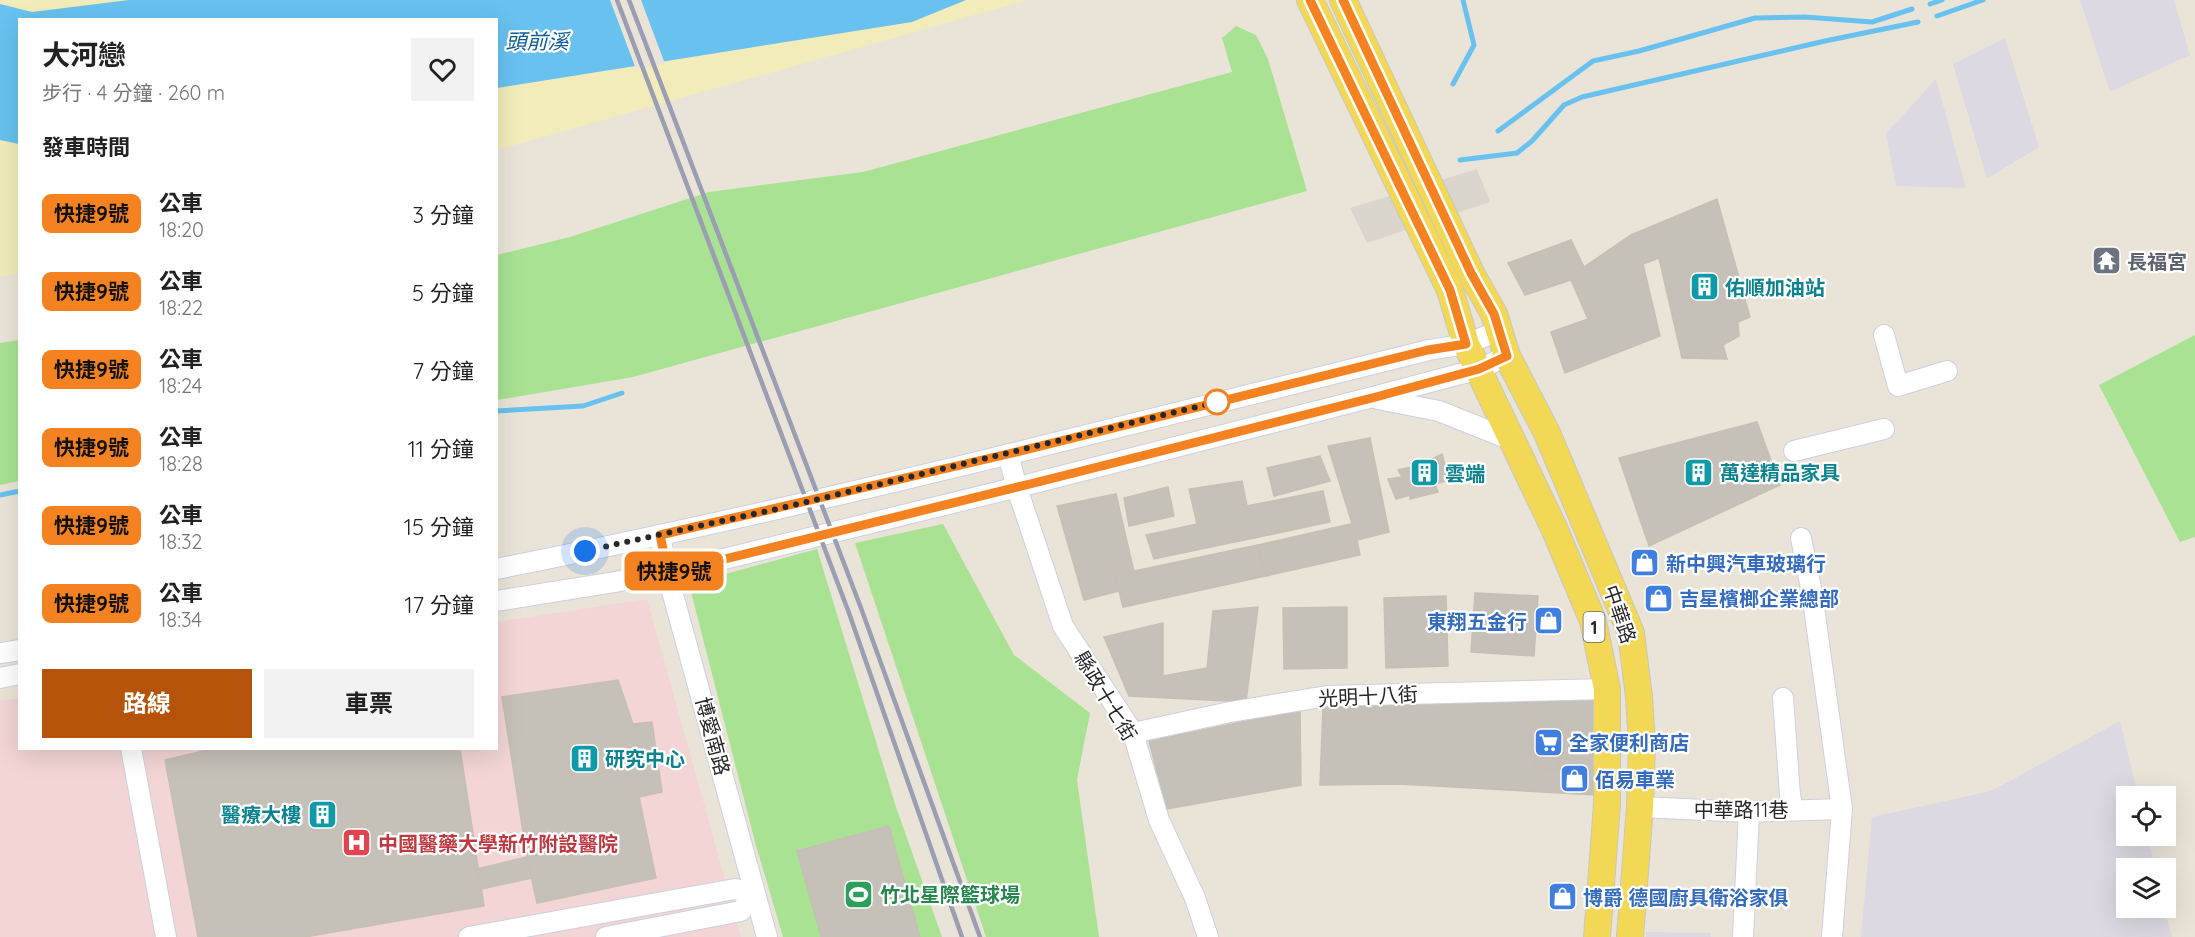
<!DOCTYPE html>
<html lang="zh-TW">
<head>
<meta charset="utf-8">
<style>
  body { margin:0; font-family:Quicksand,"Noto Sans TC",sans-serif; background:#f2f2f2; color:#222; height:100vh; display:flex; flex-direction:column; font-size:22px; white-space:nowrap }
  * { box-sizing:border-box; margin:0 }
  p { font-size:20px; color:#767676 }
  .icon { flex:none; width:33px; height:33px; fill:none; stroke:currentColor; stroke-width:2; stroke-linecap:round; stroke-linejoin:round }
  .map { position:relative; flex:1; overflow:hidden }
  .details { position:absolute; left:18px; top:18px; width:480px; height:732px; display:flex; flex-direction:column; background:#fff; border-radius:0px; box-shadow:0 6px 24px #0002 }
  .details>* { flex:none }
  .badge { padding:0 12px; border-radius:9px; font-size:21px; line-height:39px }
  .buttons { position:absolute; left:2116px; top:786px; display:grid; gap:12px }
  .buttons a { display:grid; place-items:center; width:60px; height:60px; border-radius:0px; background:#fff; box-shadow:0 6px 24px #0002; font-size:30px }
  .you { position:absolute; width:30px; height:30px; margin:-15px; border:4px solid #fff; border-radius:50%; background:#1a73e8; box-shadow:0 0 0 9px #1a73e833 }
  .map>.badge { position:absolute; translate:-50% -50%; box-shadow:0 0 0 3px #fff }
  h2 { padding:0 24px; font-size:22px; line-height:54px }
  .round { display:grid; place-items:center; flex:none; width:63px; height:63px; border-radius:0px; background:#f2f2f2 }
  .headline { display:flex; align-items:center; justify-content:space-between; height:102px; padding:0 24px }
  h1 { font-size:28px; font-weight:700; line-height:45px }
  .action { display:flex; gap:12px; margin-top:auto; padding:12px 24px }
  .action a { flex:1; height:69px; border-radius:0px; background:#b45309; color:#fff; font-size:24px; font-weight:700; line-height:69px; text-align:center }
  .action a+a { background:#f2f2f2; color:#222 }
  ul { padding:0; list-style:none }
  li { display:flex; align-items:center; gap:18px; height:78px; padding:0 24px }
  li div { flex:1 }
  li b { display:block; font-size:22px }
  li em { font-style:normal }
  li .badge { min-width:66px; font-weight:700; text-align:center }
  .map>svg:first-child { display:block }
  .industrial { fill:#dcd9e2 }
  .medical { fill:#f2d5d4 }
  .green { fill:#a8e292 }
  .sand { fill:#f1ecb9 }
  .plaza { fill:#dad6ce }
  .water { fill:#68c1ef }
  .pier { fill:#eae4d8 }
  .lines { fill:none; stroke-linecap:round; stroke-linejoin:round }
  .stream { stroke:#68c1ef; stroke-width:5 }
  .building { fill:#c5c0b8; stroke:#c5c0b2; stroke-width:1.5 }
  .minor-casing { stroke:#cdcfe1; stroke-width:22 }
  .major-casing { stroke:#c7c7c7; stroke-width:28 }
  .minor { stroke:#fff; stroke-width:20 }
  .major { stroke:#f2d855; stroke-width:26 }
  .rail { stroke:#9b9db2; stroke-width:4.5 }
  .line-casing { stroke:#fff; stroke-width:14 }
  .line { stroke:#f58220; stroke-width:9 }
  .walk { stroke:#272727; stroke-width:6; stroke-dasharray:0 10.8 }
  .stop-dot { fill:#fff; stroke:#f58220; stroke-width:3 }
  .labels { text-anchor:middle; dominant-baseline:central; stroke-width:4.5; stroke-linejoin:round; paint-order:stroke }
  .shield { fill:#fff; stroke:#686868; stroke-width:1.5 }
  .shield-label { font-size:18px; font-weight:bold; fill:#272727 }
  .worship-label { font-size:20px; font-weight:bold; fill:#5b616d; stroke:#fff; text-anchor:start }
  .culture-label { font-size:20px; font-weight:bold; fill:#0d838f; stroke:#fff; text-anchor:start }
  .shop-label { font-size:20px; font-weight:bold; fill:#366cbe; stroke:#fff; text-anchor:start }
  .street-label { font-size:20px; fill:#272727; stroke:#fff }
  .health-label { font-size:20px; font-weight:bold; fill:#be3a42; stroke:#fff; text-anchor:start }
  .leisure-label { font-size:20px; font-weight:bold; fill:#27864d; stroke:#fff; text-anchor:start }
  .water-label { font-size:21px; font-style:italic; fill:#0b5d97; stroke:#fff }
</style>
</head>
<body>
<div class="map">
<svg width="2195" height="937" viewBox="0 0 2195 937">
  <rect width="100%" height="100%" fill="#eae4d8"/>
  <g class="industrial">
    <polygon points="2080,0 2174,0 2190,55 2110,92"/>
    <polygon points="2005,38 2039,147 1987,179 1953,64"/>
    <polygon points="1936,79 1966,188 1896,186 1886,134"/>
    <polygon points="2120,721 2138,796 2127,796 2127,836 2147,836 2155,868 2127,868 2127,908 2164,908 2172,937 1861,937 1872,817 1991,791"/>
    <polygon points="1646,932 1711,933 1711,937 1646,937"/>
  </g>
  <polygon class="medical" points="647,599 741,937 0,937 0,701 19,698 20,748 496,748 497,622"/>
  <g class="green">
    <polygon points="1236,26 1256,35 1268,59 1307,191 633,377 497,400 497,255 570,237 709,192 863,172 1232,72 1222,38"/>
    <polygon points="2195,335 2195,537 2180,542 2099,385"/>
    <polygon points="19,340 19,481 0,485 0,343"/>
    <polygon points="943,524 1014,655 1090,713 1077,780 1099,937 986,937 855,543"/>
    <polygon points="817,549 896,807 942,937 783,937 755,842 689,584"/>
  </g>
  <polygon class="sand" points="0,0 1028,0 497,150 496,20 20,20 19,274 0,276"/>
  <polygon class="plaza" points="1477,169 1490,202 1367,243 1350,208"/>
  <polygon class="water" points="129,0 966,0 912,22 497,88 496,20 20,20 19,144 0,140 0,4 32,12"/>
  <polygon class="pier" points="610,0 641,0 665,64 636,69"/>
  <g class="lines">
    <g class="stream">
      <polyline points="1930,4 1942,0"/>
      <polyline points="1937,16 1983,0"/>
      <polyline points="1453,84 1474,45 1463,0"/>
      <polyline points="1498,131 1593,61 1639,51 1755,18 1805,17 1872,22 1912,9"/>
      <polyline points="1460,160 1517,153 1532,141 1564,105 1582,97 1825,41 1918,22"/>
      <polyline points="496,411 583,406 622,393"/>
      <polyline points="0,495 20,491"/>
    </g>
  </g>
  <g class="building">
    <polygon points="1717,199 1750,317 1738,322 1739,336 1723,345 1727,359 1682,358 1659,258 1643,264 1660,336 1565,373 1551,332 1588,319 1571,280 1525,295 1508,263 1571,240 1584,267 1631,235"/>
    <polygon points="2103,255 2113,262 2109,267 2099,260"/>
    <polygon points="1757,422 1780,485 1649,546 1619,458"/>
    <polygon points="1370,438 1389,532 1357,540 1328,446"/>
    <polygon points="1442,454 1449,480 1435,484 1438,492 1410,499 1410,495 1396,499 1388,479 1402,477 1398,470 1420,465"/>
    <polygon points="1320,456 1330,481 1274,496 1267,468"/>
    <polygon points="1242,481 1247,506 1323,491 1330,522 1154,559 1146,535 1197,524 1189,489"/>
    <polygon points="1168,487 1174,516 1129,526 1124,498"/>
    <polygon points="1116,494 1134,572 1115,575 1119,591 1084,600 1057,506"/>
    <polygon points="1351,524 1357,540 1360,555 1266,576 1258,545"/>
    <polygon points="1258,545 1266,576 1123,607 1115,575"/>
    <polygon points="1475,593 1538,596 1534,656 1471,652"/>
    <polygon points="1446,596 1448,666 1386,668 1384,598"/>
    <polygon points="1258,607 1246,702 1129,696 1104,637 1163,623 1163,676 1207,668 1213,611"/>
    <polygon points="1347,607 1347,668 1284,669 1283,608"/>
    <polygon points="618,680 633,724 652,722 662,792 639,797 656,878 537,903 527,857 502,697"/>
    <polygon points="1596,700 1596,795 1399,784 1320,785 1323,707"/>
    <polygon points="1300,710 1301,785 1167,809 1149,741"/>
    <polygon points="1536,715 1561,715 1559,769 1535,768"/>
    <polygon points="215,748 460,748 484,906 305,937 198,937 165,760"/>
    <polygon points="889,826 920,937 821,937 797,851"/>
    <polygon points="527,857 532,878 481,889 477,869"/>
  </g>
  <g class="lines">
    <defs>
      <g id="minor">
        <polyline points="1884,335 1898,386 1947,371"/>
        <polyline points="1378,399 1439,411 1514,441"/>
        <polyline points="1794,451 1884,429"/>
        <polyline points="1008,454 1017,488 1063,626 1133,733 1159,820 1195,898 1208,937"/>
        <polyline points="660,535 667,573 767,937"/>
        <polyline points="1801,538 1812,593 1842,809 1832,937"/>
        <path d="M496,569C810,507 1119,427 1429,350L1466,344L1499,331"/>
        <polyline points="496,601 615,582 687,568 1030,484 1373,397 1479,369 1507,356"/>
        <polyline points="0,653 20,650"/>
        <polyline points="0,678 20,674"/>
        <polyline points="1783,698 1790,795 1793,810"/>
        <polyline points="1133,733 1230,712 1327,696 1607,689"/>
        <polyline points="131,748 166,937"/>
        <polyline points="1640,807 1749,812 1842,809"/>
        <polyline points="469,937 735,889 754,894"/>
        <polyline points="606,937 741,911 754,894"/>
        <polyline points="1743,937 1749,812"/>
      </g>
      <g id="major">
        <polyline points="1310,0 1450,290 1466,344 1554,528 1593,621 1607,689 1607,804 1597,937"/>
        <polyline points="1343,0 1471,273 1494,314 1507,356 1547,433 1631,633 1639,697 1642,745 1640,807 1630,937"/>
      </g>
    </defs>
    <use href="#minor" class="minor-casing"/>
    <use href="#major" class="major-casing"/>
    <use href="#minor" class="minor"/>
    <use href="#major" class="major"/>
    <g class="rail">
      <polyline points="617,0 849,613 962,937"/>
      <polyline points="629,0 861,608 980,937"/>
    </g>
  </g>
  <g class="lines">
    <defs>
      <polyline id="line" points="1310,0 1450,290 1466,344 1428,350 1008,454 660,535 668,573 1030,484 1372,398 1479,369 1507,356 1494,314 1471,273 1343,0"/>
    </defs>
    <use href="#line" class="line-casing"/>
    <use href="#line" class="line"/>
    <polyline class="walk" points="585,551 786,507 1217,402"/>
  </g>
  <defs>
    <symbol id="temple-square" viewBox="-11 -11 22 22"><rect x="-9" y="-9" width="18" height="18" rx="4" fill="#6b7280" stroke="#fff"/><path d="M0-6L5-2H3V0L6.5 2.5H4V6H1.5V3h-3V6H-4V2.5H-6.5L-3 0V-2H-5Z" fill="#fff"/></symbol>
    <symbol id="building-square" viewBox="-11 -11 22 22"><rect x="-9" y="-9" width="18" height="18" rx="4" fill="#0f9aa8" stroke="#fff"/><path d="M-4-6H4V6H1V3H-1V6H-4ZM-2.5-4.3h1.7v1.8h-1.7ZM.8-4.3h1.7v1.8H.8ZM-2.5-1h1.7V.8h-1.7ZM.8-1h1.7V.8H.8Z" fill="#fff"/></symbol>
    <symbol id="shop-square" viewBox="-11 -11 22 22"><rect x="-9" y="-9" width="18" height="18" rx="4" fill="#3f7fe0" stroke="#fff"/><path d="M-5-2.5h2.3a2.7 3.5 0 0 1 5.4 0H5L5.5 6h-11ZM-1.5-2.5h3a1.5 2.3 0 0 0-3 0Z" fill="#fff"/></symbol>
    <symbol id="supermarket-square" viewBox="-11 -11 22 22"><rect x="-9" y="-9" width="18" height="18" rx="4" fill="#3f7fe0" stroke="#fff"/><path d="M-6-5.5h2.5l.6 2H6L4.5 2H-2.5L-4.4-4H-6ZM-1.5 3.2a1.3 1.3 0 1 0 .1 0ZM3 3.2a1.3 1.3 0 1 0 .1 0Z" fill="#fff"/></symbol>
    <symbol id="hospital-square" viewBox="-11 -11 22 22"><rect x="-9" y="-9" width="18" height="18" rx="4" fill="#e0444e" stroke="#fff"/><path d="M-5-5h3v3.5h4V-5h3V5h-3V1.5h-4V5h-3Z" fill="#fff"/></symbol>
    <symbol id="stadium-square" viewBox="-11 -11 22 22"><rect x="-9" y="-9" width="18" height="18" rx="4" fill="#2e9e5b" stroke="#fff"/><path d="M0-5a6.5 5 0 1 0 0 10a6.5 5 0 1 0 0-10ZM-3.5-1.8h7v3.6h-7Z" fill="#fff"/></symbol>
  </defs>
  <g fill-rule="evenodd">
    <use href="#temple-square" x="2090" y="244" width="33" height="33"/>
    <use href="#building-square" x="1688" y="270" width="33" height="33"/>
    <use href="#building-square" x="1682" y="456" width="33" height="33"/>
    <use href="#building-square" x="1408" y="456" width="33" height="33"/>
    <use href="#shop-square" x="1628" y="546" width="33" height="33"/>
    <use href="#shop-square" x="1642" y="582" width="33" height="33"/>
    <use href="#shop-square" x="1532" y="604" width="33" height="33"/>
    <use href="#supermarket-square" x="1532" y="726" width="33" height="33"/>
    <use href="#building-square" x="568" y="742" width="33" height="33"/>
    <use href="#shop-square" x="1558" y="762" width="33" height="33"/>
    <use href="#building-square" x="306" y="798" width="33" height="33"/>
    <use href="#hospital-square" x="340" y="826" width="33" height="33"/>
    <use href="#stadium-square" x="842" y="878" width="33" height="33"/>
    <use href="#shop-square" x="1546" y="880" width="33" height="33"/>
  </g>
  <circle class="stop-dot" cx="1217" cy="402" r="12"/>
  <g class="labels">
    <rect class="shield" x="1583.5" y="612" width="21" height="30" rx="4.5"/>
    <g class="shield-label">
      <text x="1594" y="627">1</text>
    </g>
    <g class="worship-label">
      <text x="2127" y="261">長福宮</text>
    </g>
    <g class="culture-label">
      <text x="1725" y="287">佑順加油站</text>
      <text x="1720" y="472">萬達精品家具</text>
      <text x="1445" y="473">雲端</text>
      <text x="605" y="758">研究中心</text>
      <text x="301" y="814" text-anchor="end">醫療大樓</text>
    </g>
    <g class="shop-label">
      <text x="1666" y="563">新中興汽車玻璃行</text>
      <text x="1679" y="598">吉星檳榔企業總部</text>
      <text x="1527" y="621" text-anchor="end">東翔五金行</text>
      <text x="1569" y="742">全家便利商店</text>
      <text x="1595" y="779">佰易車業</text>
      <text x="1583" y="897">博爵 德國廚具衛浴家俱</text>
    </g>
    <g class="street-label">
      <text transform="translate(1620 614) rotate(71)">中華路</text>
      <text transform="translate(1106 696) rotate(59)">縣政十七街</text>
      <text transform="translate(1368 696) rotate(-3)">光明十八街</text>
      <text transform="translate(713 736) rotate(75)">博愛南路</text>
      <text x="1741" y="809">中華路11巷</text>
    </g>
    <g class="health-label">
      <text x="378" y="843">中國醫藥大學新竹附設醫院</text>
    </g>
    <g class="leisure-label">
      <text x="880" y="894">竹北星際籃球場</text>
    </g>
    <g class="water-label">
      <text x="537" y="41">頭前溪</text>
    </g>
  </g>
</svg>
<div class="buttons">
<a><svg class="icon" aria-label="locate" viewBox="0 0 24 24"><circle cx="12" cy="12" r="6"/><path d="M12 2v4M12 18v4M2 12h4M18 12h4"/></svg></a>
<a><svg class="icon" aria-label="layers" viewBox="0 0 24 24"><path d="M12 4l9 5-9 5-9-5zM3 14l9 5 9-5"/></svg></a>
</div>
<div class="you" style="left:585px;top:551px"></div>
<b class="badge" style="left:674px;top:571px;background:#f58220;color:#111">快捷9號</b>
<section class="details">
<div class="headline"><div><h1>大河戀</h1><p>步行 · 4 分鐘 · 260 m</p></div><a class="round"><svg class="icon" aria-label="heart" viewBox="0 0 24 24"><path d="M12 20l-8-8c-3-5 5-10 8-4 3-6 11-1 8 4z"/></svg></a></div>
<h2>發車時間</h2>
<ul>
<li><span class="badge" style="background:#f58220;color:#111">快捷9號</span><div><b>公車</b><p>18:20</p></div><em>3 分鐘</em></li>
<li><span class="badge" style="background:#f58220;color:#111">快捷9號</span><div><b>公車</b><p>18:22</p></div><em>5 分鐘</em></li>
<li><span class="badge" style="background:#f58220;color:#111">快捷9號</span><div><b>公車</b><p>18:24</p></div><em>7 分鐘</em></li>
<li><span class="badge" style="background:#f58220;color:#111">快捷9號</span><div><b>公車</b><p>18:28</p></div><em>11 分鐘</em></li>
<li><span class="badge" style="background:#f58220;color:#111">快捷9號</span><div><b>公車</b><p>18:32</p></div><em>15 分鐘</em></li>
<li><span class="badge" style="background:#f58220;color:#111">快捷9號</span><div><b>公車</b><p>18:34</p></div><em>17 分鐘</em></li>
</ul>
<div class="action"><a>路線</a><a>車票</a></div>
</section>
</div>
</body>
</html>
